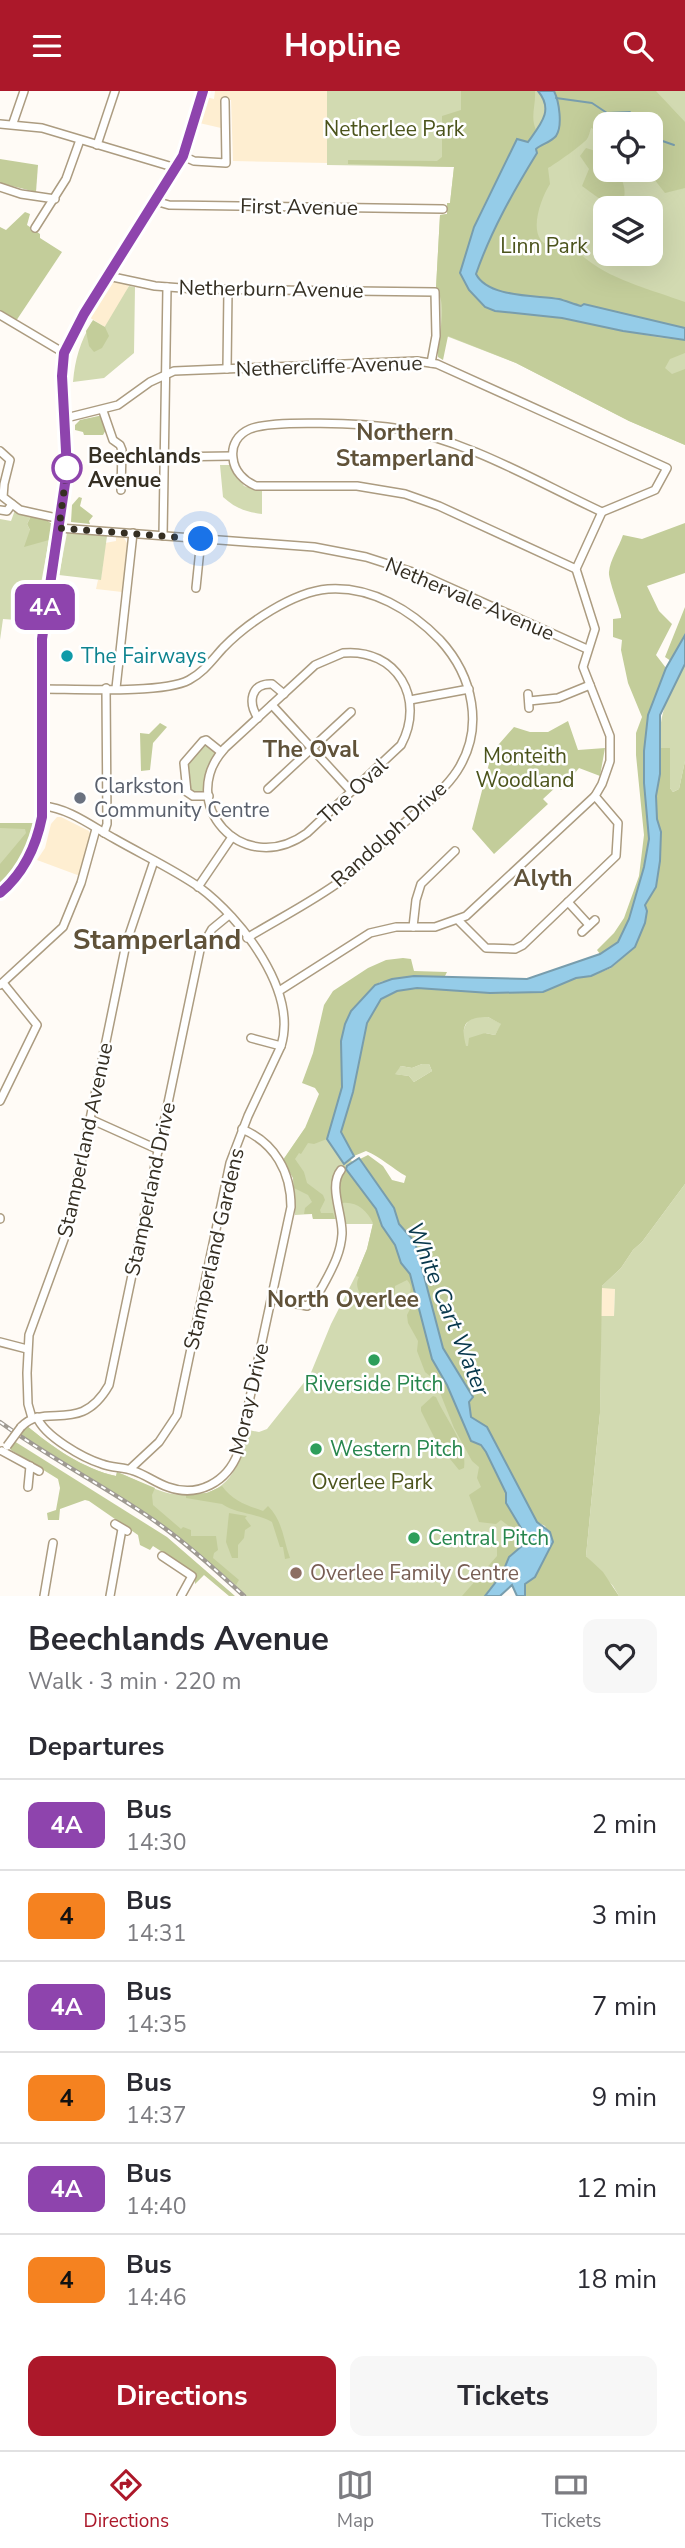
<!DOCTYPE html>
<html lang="en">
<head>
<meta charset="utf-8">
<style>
  body { margin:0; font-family:"Nunito Sans",sans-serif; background:#f7f7f7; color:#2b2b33; height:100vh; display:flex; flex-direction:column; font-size:26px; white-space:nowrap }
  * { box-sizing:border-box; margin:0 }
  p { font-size:23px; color:#7c7c81 }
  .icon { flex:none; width:38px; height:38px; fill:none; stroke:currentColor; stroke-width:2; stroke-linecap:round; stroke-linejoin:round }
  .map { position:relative; height:1505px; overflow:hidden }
  .details { display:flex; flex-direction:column; background:#fff; flex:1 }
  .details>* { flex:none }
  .badge { padding:0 14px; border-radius:10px; font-size:24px; line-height:46px }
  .tools { position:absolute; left:593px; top:21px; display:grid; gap:14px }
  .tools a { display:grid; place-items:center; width:70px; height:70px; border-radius:14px; background:#fff; box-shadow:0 7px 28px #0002; font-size:35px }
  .you { position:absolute; width:35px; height:35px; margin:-18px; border:5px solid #fff; border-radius:50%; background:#1a73e8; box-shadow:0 0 0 10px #1a73e833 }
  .map>.badge { position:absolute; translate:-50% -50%; box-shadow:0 0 0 4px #fff }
  h2 { padding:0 28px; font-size:26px; line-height:63px }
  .round { display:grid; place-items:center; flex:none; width:74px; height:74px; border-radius:14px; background:#f7f7f7 }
  .head { display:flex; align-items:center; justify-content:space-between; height:119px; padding:0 28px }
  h1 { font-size:33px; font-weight:700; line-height:52px }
  .button { display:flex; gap:14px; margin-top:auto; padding:14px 28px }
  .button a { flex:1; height:80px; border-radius:14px; background:#ac182a; color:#fff; font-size:28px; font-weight:700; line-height:80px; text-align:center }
  .button a+a { background:#f7f7f7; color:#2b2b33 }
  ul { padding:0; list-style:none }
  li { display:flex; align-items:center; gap:21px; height:91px; padding:0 28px; border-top:2px solid #e1e1e2 }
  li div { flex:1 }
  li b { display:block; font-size:26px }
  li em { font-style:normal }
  li .badge { min-width:77px; font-weight:700; text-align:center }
  header { display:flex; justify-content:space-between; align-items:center; height:91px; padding:0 28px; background:#ac182a; color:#fff; font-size:32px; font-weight:700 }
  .tab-bar { display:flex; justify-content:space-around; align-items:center; height:98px; border-top:2px solid #e1e1e2; background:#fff; font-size:19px; color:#7c7c81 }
  .tab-bar a { display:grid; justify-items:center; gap:4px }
  .tab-bar .current { color:#ac182a }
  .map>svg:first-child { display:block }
  .built { fill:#feeed1 }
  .green { fill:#d2dab1; fill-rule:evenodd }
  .forest { fill:#c3cd9a; fill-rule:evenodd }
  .water { fill:#95cce8; stroke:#789dad; stroke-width:2 }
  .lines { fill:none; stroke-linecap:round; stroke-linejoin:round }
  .stream { stroke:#789dad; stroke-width:2 }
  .minor-casing { stroke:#ac9c81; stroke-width:10 }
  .major-casing { stroke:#ac9c81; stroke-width:11 }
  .minor { stroke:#fff; stroke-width:7 }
  .major { stroke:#fff; stroke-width:9 }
  .rail-casing { stroke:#9f9a92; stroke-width:4.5 }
  .rail { stroke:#fff; stroke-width:2; stroke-dasharray:5; stroke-linecap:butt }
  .minor-bridge-casing { stroke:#ac9c81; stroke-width:10; stroke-linecap:butt }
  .minor-bridge { stroke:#fff; stroke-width:7 }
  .line-casing { stroke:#fff; stroke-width:16 }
  .line { stroke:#8e44ad; stroke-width:10 }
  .walk { stroke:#352f23; stroke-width:7; stroke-dasharray:0 12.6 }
  .stop-dot { fill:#fff; stroke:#8e44ad; stroke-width:3.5 }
  .culture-dot { fill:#0f9aa8; stroke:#fff; stroke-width:2.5 }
  .worship-dot { fill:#6b7280; stroke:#fff; stroke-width:2.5 }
  .leisure-dot { fill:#2e9e5b; stroke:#fff; stroke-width:2.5 }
  .education-dot { fill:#8d6e63; stroke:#fff; stroke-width:2.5 }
  .labels { text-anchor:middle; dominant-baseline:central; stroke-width:5; stroke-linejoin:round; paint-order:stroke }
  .park-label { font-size:21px; fill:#4b531b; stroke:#fff }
  .street-label { font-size:21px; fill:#352f23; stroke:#fff }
  .stop-label { font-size:21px; font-weight:bold; fill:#352f23; stroke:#fff; text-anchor:start }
  .culture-label { font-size:21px; fill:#0d838f; stroke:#fff; text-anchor:start }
  .worship-label { font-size:21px; fill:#5b616d; stroke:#fff; text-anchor:start }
  .leisure-label { font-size:21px; fill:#27864d; stroke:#fff; text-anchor:start }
  .education-label { font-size:21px; fill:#785e54; stroke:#fff; text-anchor:start }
  .neighbourhood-label { font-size:23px; font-weight:bold; fill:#605239; stroke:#fff }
  .water-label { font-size:23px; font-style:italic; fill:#08384c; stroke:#fff }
  .district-label { font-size:28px; font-weight:bold; fill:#605239; stroke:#fff }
</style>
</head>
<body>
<header><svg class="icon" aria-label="menu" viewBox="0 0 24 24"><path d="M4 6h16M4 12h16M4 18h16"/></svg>Hopline<svg class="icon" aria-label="search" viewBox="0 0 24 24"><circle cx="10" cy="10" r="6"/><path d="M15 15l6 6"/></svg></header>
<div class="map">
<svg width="685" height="1505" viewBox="0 0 685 1505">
  <rect width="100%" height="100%" fill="#fffbf6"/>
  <g class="built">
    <polygon points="215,0 327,0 327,72 233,70 231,9 220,9 221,37 195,31 202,5 214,8"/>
    <polygon points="108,185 130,191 126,202 105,236 84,223"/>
    <polygon points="116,446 124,447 127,452 122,501 96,498 98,489 101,488 105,452 116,450"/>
    <polygon points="26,495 40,498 33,531 16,529 17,510"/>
    <polygon points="57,726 61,726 89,740 91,744 80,785 37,769 45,757 51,733"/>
    <polygon points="602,1197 615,1197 614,1225 601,1225"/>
  </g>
  <g class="green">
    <path d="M327,0H685V354L629,330L516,272L441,243L440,203L436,197L440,124L447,123V112H450L454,76L327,74ZM606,33H651V79H606ZM606,117H651V163H606Z"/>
    <path d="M129,195L135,196L134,262L104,287L73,291C75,268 80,251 92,231L104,237Z"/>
    <path d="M220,374H231L244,395L262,400V423C246,421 235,417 223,406Z"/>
    <polygon points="15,419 31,425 27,433 30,439 49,449 40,498 26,496 24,510 17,510 16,529 3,528 0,549 0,428 11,430"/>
    <polygon points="67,442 107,445 101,489 59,484"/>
    <path d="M685,573V670L679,698L673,701L670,697V657H659C660,619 667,605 685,573Z"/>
    <polygon points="201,653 210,655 217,660 208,675 203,702 191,702 185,679"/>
    <path d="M0,732H35C27,756 20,776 0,793Z"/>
    <path d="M472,926H488L502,933L495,944L485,942L468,956L465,955C462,943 462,935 472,926Z"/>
    <polygon points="422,973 429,973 432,980 414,991 409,985 394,983 401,975 412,977"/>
    <path d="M305,1037L337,1053L363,1083L534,1438L491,1505H246C180,1437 98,1394 19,1343L27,1335C51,1355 83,1378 116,1385L117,1381C133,1387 157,1401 173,1403C225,1410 238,1383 248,1339L259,1341L267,1338L310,1284L331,1233L357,1182L367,1158L373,1133H345L341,1128H313L312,1123L295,1124L293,1087L283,1069Z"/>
    <polygon points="685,1093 685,1505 619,1505 613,1495 586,1465 600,1322 601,1225 614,1225 615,1198 602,1197 602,1195 621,1177 633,1159 642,1151"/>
  </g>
  <g class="forest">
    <path d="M461,0H535C536,15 530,25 536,39L528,51L517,48L480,122L460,182L469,199L537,223L661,247L685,249V262L670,268L665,277L672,283L685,278V354L629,330L516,272L448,245L443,269L438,266C437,245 449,216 436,197L440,124L447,123V112H450L454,76L348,73V69L437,70L442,66V25L461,19Z"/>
    <path d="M554,0H656L685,31V97L665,102L647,79H651V33H606L605,48L604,42L591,37C590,40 589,45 587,48C585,52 551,76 548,77L550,93C540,108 524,153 554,155C560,155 566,153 571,153C597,186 647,197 685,211V237L584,213L581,215C574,213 566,210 559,209C537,204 488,207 476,183L502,120L537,62L536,58L545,52L556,3Z"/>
    <path d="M586,57L605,63L606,79H616C625,91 628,104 620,117L611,116L582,95L589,78L580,65Z"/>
    <polygon points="0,68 38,74 36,101 0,92"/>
    <polygon points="25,121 30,123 27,134 40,143 40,147 62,161 16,230 0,220 0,136 6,139"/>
    <polygon points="93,229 105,236 109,245 102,257 94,261 89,255 86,240"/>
    <polygon points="103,324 107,337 103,344 84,344 83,341 75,339 75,334 80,329"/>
    <polygon points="79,406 82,407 80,415 93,425 89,430 90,433 71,431 72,414"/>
    <polygon points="31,425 45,428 52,433 49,449 24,456 30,439 27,433"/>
    <path d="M685,432V482L647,495L659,520L672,533L656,564L666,577C657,600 648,621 646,645C642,679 650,713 649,747C648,766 630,837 618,851C614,856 605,859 600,863L597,859L614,842L624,827L639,785L644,744L636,664V642L642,626L628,592L621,559L622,549L613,546V528L621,527V524C619,516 608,487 609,481C610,469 619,456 623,444L642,448Z"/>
    <polygon points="685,516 685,544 671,570 665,566"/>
    <polygon points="568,630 578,659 605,657 600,685 579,677 561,699 557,695 543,708 548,713 494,763 472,738 492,661 514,636 530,641 548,641"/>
    <polygon points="160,632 167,636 153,652 150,679 141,680 140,642 149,643"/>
    <path d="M659,657H670V697L673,701L679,698L685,670V1093L642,1151L633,1159L621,1177L602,1195L600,1322L586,1465L603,1481L619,1505H525V1493L535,1486L553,1451L545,1435L537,1431L487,1336L471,1326L469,1311L473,1306L443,1257L415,1151L399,1133L394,1117L360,1068L368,1064L383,1075L392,1089L404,1092L406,1085C393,1078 381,1066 366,1060L354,1065L341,1041L353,1001L367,932L381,908L397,900L417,897L490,902L552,897L576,887L591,885L611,877L635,856L645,832L647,820L645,814L656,796L660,770L661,741L657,728L656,705L660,683ZM488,926L501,933L495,944L485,942L469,947L468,955H466C460,933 466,926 488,926ZM422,973H429L432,980L414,991L409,985L395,983L401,975L412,977Z"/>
    <path d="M0,732H35C27,756 20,776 0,793V773L26,742L25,738L0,737Z"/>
    <polygon points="403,867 411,868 414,880 447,881 445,885 414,885 380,891 351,920 341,950 342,996 327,1048 314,1053 308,1052 301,1063 299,1062 295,1068 304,1081 307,1092 323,1104 325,1109 320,1119 321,1122 333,1122 335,1128 313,1128 312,1123 304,1123 305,1117 312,1111 308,1104 294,1097 293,1087 283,1069 305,1037 319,1003 315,997 302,992 313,962 324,914 333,900 368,877 386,869"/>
    <path d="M347,1075V1079L376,1118L382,1135L395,1154L401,1172L410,1183L432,1268L447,1294L471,1349L481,1354L486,1361L506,1402V1413L524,1442L523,1454L509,1466L502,1483L485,1505H462L497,1465V1455C506,1453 514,1451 515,1440L501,1429L496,1433L479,1431L469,1404L481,1396L477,1387L479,1376L472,1370L454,1337L435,1289L425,1281L417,1260L418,1250L408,1232L407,1224L410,1218L407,1206C412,1201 412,1194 407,1189L395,1195L394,1209L377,1215L364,1210C360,1202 354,1195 359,1186L356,1185L367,1158L373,1132C367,1119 356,1110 342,1112C338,1098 335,1086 347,1075Z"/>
    <path d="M433,1305L436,1306C445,1327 468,1354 464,1377L459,1379L437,1352L421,1320V1316Z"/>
    <path d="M27,1335C51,1355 83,1378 116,1385L117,1381L155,1397L152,1404L153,1414L181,1438L183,1436L191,1439V1445H216L218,1459L214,1462L213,1467L239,1489L236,1494L173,1441L133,1413L19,1343Z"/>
    <polygon points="14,1350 167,1446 235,1505 229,1505 204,1484 195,1493 195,1482 153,1455 150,1459 140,1454 138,1444 89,1410 85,1409 60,1418 59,1429 48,1429 47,1422 56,1419 60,1397 58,1388 11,1359 9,1356"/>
    <path d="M222,1395C233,1410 246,1414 263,1420L268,1415C283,1430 283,1448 290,1467L285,1468L283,1456H280L272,1431C257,1422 236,1423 222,1413L186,1407V1403L207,1402Z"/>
    <polygon points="229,1422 247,1425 245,1427 251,1435 245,1439 244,1447 238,1454 238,1467 232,1467 226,1451"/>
  </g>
  <g class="water">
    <path d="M538,0H554C559,10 563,35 556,45C551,51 542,53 536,58L537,62C513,101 491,140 476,183C488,207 537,204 559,208C566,210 574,213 581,215L584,213L685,237V249L623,240L562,227L495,220L485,216L469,199L460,182L474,136L517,48L528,51C541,33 554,19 538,0Z"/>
    <polygon points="685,544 685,573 660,624 660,683 656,705 657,728 661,741 660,770 656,796 645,814 647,820 645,832 635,856 611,876 591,885 576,887 543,901 490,902 417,897 397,900 381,908 367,932 353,1001 341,1041 354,1065 344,1073 327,1048 342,996 341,950 345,933 351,920 375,894 392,888 414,885 527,888 600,863 618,851 629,828 644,776 649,748 644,692 644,660 648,624 666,577"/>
    <polygon points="359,1067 394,1117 399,1133 415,1151 443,1257 473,1306 469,1311 471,1326 487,1336 537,1431 550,1441 553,1451 535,1486 525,1493 525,1505 517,1505 512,1494 500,1505 485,1505 502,1483 509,1466 523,1454 524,1442 506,1412 506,1402 486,1361 481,1354 471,1350 447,1294 432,1268 410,1183 401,1172 395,1154 382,1135 376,1118 346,1078 347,1075"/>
  </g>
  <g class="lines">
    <g class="stream">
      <polyline points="556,7 592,12 607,22 630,21 638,33"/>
      <polyline points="651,46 674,54"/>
    </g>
    <defs>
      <g id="minor">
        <polyline points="13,32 24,0"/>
        <polyline points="0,33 42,37 176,77"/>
        <polyline points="97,54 115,0"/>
        <polyline points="183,65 194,70 226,72 225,10"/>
        <polyline points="0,96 21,103 55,108"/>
        <polyline points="155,110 169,114 443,118"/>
        <polyline points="35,137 66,88 80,49"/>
        <polyline points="108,185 155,195 195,198 435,201 436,245 431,272"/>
        <polyline points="0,224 64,262"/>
        <polyline points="227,278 228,199"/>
        <polyline points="103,320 113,349 120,354 122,359 121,399"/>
        <polyline points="66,327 118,314 150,291 174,280 417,270 437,273 667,377 655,399 602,421 576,478 595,538 583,576 610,645 610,670 602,693 595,705 466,825 435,836 396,836 370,842 279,900"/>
        <polyline points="0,360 10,369 4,393 3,406 20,419 61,428"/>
        <polyline points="164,366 232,365"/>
        <polyline points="0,419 7,420 12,413"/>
        <polyline points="59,437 314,456 366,466 422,484 587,558"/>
        <polyline points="163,445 167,196"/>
        <path d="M576,478L439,415L405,403L357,395H256C244,390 234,380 233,367C231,354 238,343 250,338C273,328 367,333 394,337C468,349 535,390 602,421"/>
        <polyline points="196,497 201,448"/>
        <path d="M343,562C397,557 426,608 401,654L307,742C242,789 175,711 225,657L315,574Z"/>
        <polyline points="116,597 133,442"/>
        <path d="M42,598C75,598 163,603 189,589C204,581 212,569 223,557C247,532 293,501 328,498C371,495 411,519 440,549C473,585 485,637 457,680C444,700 422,716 404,732C384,751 364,772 342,789C312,811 278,828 247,847"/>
        <polyline points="528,603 529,617"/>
        <polyline points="410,609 469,598"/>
        <polyline points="529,610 558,607 590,594"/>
        <polyline points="272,614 351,700"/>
        <path d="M258,627C248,612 250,592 272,593L284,603"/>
        <polyline points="268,698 351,621"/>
        <polyline points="209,705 193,705 187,701 184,672 203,650 206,649 221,661"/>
        <path d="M43,715C69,717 93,736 115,748C143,764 173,778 199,796C241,827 298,900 281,955L248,1025L230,1072L177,1324L159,1351L130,1378"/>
        <polyline points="104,742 107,733 106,597"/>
        <polyline points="198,796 232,746"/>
        <polyline points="568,811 589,834"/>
        <polyline points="459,830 486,857 515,858 523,854 616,765 618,732 595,705"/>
        <polyline points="413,836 416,809 421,793 455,760"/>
        <polyline points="582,841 595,829"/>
        <polyline points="0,894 63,836 81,792 96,738"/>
        <polyline points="251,947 281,955"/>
        <polyline points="0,1010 37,934 3,892"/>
        <polyline points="90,1028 159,1059"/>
        <polyline points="0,1127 0,1128"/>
        <path d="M272,1208L307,1215C316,1209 321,1198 326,1189C334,1174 341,1160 342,1143C343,1123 328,1095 341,1079"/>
        <polyline points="0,1251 27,1258"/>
        <path d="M37,1326C44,1345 83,1367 102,1373C112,1377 124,1376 134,1380C146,1384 156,1392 168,1396C198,1407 227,1391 238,1362L291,1116C291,1081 275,1052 242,1038"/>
        <polyline points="32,1327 28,1313 27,1282 29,1244 67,1140 126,853 154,770"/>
        <path d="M21,1336C46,1310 80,1345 109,1294L200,859L212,838L229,824"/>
        <polyline points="2,1360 39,1380"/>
        <polyline points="28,1396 30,1375"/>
        <polyline points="115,1433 127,1440"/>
        <polyline points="162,1465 192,1485 181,1505"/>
        <polyline points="44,1505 53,1452"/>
        <polyline points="110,1505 122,1438"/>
      </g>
      <path id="major" d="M0,802C24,782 36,756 42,726V548L67,379L62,285L64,262L84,223L183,65L203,0"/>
    </defs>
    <use href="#minor" class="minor-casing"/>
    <use href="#major" class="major-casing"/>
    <use href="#minor" class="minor"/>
    <use href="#major" class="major"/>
    <defs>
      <path id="rail" d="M0,1331C48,1366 101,1393 149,1426C183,1449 214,1477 244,1505"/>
    </defs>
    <use href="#rail" class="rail-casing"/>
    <use href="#rail" class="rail"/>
    <defs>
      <polyline id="minor-bridge" points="7,1355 21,1336"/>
    </defs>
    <use href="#minor-bridge" class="minor-bridge-casing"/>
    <use href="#minor-bridge" class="minor-bridge"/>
  </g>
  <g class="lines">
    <defs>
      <path id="line" d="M0,802C24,782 36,756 42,726V548L67,379L62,285L64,262L84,223L183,65L203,0"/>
    </defs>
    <use href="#line" class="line-casing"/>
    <use href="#line" class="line"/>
    <polyline class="walk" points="67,377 59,437 201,448"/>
  </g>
  <circle class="stop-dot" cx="67" cy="377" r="14"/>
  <circle class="culture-dot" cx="67" cy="565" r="7"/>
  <circle class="worship-dot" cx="80" cy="707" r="7"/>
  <g class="leisure-dot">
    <circle cx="374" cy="1269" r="7"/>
    <circle cx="316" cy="1358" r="7"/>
    <circle cx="414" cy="1447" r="7"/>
  </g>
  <circle class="education-dot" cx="296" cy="1482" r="7"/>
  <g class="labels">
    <g class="park-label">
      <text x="394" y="38">Netherlee Park</text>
      <text x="544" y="155">Linn Park</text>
      <text x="525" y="665">Monteith<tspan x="525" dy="24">Woodland</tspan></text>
      <text x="372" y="1391">Overlee Park</text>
    </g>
    <g class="street-label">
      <text transform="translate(299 116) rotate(1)">First Avenue</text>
      <text transform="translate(271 198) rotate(1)">Netherburn Avenue</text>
      <text transform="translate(329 275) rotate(-2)">Nethercliffe Avenue</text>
      <text transform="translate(470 508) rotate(23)">Nethervale Avenue</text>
      <text transform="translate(353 700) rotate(-43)">The Oval</text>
      <text transform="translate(389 743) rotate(-42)">Randolph Drive</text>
      <text transform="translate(85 1049) rotate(-78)">Stamperland Avenue</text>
      <text transform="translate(150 1098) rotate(-78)">Stamperland Drive</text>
      <text transform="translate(214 1158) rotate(-77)">Stamperland Gardens</text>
      <text transform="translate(249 1308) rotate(-77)">Moray Drive</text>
    </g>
    <g class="stop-label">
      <text x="88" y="365">Beechlands<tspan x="88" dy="24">Avenue</tspan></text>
    </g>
    <g class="culture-label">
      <text x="81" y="565">The Fairways</text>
    </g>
    <g class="worship-label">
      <text x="94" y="695">Clarkston<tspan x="94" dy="24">Community Centre</tspan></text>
    </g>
    <g class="leisure-label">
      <text x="374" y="1293" text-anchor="middle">Riverside Pitch</text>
      <text x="330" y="1358">Western Pitch</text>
      <text x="428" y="1447">Central Pitch</text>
    </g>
    <g class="education-label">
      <text x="310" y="1482">Overlee Family Centre</text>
    </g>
    <g class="neighbourhood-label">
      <text x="405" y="341">Northern<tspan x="405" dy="26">Stamperland</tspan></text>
      <text x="311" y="658">The Oval</text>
      <text x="543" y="787">Alyth</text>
      <text x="343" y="1208">North Overlee</text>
    </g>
    <g class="water-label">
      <text transform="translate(448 1218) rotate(68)">White Cart Water</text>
    </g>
    <g class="district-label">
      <text x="157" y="849">Stamperland</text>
    </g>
  </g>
</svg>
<div class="tools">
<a><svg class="icon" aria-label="locate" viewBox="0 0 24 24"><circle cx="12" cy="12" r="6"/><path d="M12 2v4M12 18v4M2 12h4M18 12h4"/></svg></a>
<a><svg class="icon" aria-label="layers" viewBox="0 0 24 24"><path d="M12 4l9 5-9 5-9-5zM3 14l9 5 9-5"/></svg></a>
</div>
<div class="you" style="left:201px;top:448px"></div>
<b class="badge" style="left:45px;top:516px;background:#8e44ad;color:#fff">4A</b>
</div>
<section class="details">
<div class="head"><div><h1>Beechlands Avenue</h1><p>Walk · 3 min · 220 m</p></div><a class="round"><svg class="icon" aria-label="heart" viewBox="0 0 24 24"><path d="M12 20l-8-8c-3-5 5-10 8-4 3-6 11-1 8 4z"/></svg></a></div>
<h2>Departures</h2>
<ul>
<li><span class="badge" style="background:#8e44ad;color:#fff">4A</span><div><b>Bus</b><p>14:30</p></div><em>2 min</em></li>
<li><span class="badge" style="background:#f58220;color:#111">4</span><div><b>Bus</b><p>14:31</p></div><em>3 min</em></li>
<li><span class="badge" style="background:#8e44ad;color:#fff">4A</span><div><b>Bus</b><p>14:35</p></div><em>7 min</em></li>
<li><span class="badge" style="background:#f58220;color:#111">4</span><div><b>Bus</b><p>14:37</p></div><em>9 min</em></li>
<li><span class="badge" style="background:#8e44ad;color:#fff">4A</span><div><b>Bus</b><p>14:40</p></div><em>12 min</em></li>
<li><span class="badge" style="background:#f58220;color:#111">4</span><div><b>Bus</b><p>14:46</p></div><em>18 min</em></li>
</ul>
<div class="button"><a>Directions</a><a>Tickets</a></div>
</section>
<nav class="tab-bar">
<a class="current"><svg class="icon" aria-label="directions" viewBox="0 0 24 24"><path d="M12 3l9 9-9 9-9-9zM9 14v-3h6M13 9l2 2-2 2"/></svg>Directions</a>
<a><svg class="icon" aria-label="map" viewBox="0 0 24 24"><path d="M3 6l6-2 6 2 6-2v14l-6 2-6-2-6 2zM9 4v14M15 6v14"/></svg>Map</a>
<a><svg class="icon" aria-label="tickets" viewBox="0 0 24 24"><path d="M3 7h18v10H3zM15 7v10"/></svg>Tickets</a>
</nav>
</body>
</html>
